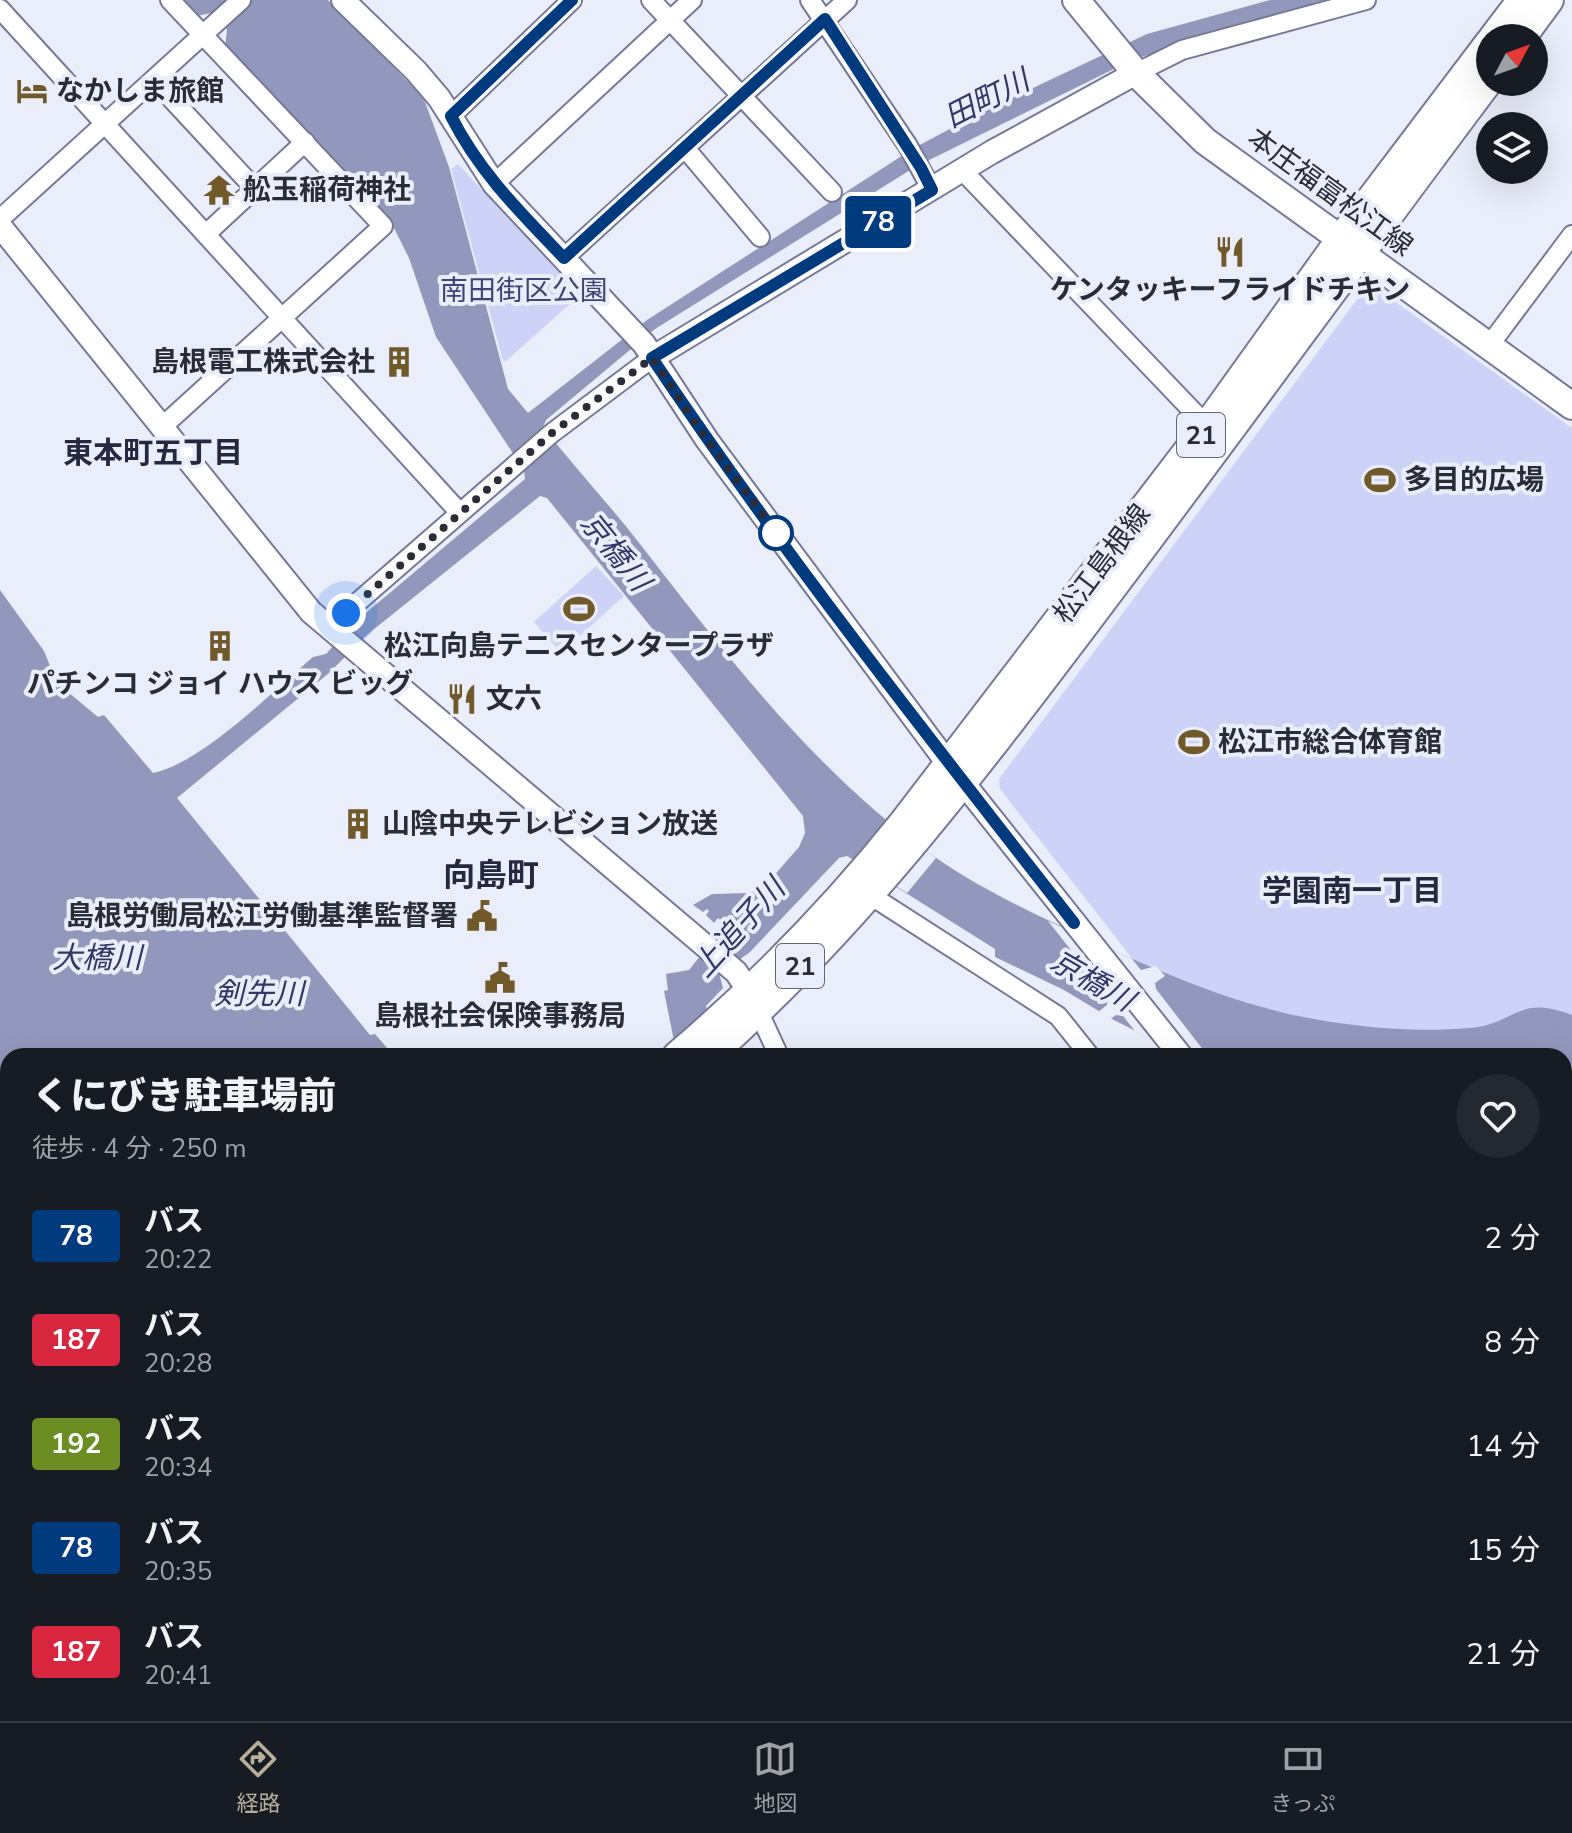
<!DOCTYPE html>
<html lang="ja">
<head>
<meta charset="utf-8">
<style>
  body { margin:0; font-family:"Nunito Sans","Noto Sans JP",sans-serif; background:#242831; color:#f1f3f6; height:100vh; display:flex; flex-direction:column; font-size:30px; white-space:nowrap }
  * { box-sizing:border-box; margin:0 }
  p { font-size:26px; color:#9ea1a6 }
  .icon { flex:none; width:44px; height:44px; fill:none; stroke:currentColor; stroke-width:2; stroke-linecap:round; stroke-linejoin:round }
  .map { position:relative; flex:1; overflow:hidden }
  .details { position:absolute; left:0px; top:1048px; width:1572px; height:674px; display:flex; flex-direction:column; background:#171b24; border-radius:24px 24px 0 0; box-shadow:0 8px 32px #0002 }
  .details>* { flex:none }
  .badge { padding:0 16px; border-radius:6px; font-size:28px; line-height:52px }
  .needle { width:52px; rotate:49deg }
  .controls { position:absolute; left:1476px; top:24px; display:grid; gap:16px }
  .controls a { display:grid; place-items:center; width:72px; height:72px; border-radius:50%; background:#171b24; box-shadow:0 8px 32px #0002; font-size:40px }
  .you { position:absolute; width:40px; height:40px; margin:-20px; border:6px solid #fff; border-radius:50%; background:#1a73e8; box-shadow:0 0 0 12px #1a73e833 }
  .map>.badge { position:absolute; translate:-50% -50%; box-shadow:0 0 0 4px #fff }
  .round { display:grid; place-items:center; flex:none; width:84px; height:84px; border-radius:42px; background:#242831 }
  .summary { display:flex; align-items:center; justify-content:space-between; height:136px; padding:0 32px }
  h1 { font-size:38px; font-weight:800; line-height:60px }
  ul { padding:0; list-style:none }
  li { display:flex; align-items:center; gap:24px; height:104px; padding:0 32px }
  li div { flex:1 }
  li b { display:block; font-size:30px }
  li em { font-style:normal }
  li .badge { min-width:88px; font-weight:700; text-align:center }
  .tab-bar { display:flex; justify-content:space-around; align-items:center; height:112px; border-top:2px solid #363941; background:#171b24; font-size:22px; color:#9ea1a6 }
  .tab-bar a { display:grid; justify-items:center; gap:4px }
  .tab-bar .on { color:#b8ae9a }
  .map>svg:first-child { display:block }
  .green { fill:#cdd3f7 }
  .water { fill:#9298bc }
  .pier { fill:#eaedfa }
  .lines { fill:none; stroke-linecap:round; stroke-linejoin:round }
  .river { stroke:#9298bc; stroke-width:30 }
  .minor-casing { stroke:#757997; stroke-width:22 }
  .tertiary-casing { stroke:#757997; stroke-width:26 }
  .secondary-casing { stroke:#757997; stroke-width:30 }
  .primary-casing { stroke:#757997; stroke-width:32 }
  .minor { stroke:#fff; stroke-width:18 }
  .tertiary { stroke:#fff; stroke-width:22 }
  .secondary { stroke:#fff; stroke-width:26 }
  .primary { stroke:#fff; stroke-width:28 }
  .line-casing { stroke:#fff; stroke-width:18 }
  .line { stroke:#003b80; stroke-width:12 }
  .walk { stroke:#2a2c38; stroke-width:8; stroke-dasharray:0 14.4 }
  .stop-dot { fill:#fff; stroke:#003b80; stroke-width:4 }
  .labels { text-anchor:middle; dominant-baseline:central; stroke-width:8; stroke-linejoin:round; paint-order:stroke }
  .shield { fill:#eaedfa; stroke:#646672; stroke-width:2 }
  .shield-label { font-size:26px; font-weight:bold; fill:#2a2c38 }
  .poi-label { font-size:28px; font-weight:bold; fill:#2a2c38; stroke:#eaedfa; text-anchor:start }
  .street-label { font-size:28px; fill:#2a2c38; stroke:#eaedfa }
  .park-label { font-size:28px; fill:#3f4476; stroke:#eaedfa }
  .water-label { font-size:30px; font-style:italic; fill:#333767; stroke:#eaedfa }
  .neighbourhood-label { font-size:30px; font-weight:bold; fill:#252841; stroke:#eaedfa }
  .quarter-label { font-size:32px; font-weight:bold; fill:#252841; stroke:#eaedfa }
</style>
</head>
<body>
<div class="map">
<svg width="1572" height="1721" viewBox="0 0 1572 1721">
  <rect width="100%" height="100%" fill="#eaedfa"/>
  <g class="green">
    <polygon points="458,164 580,295 506,361 503,361 451,169"/>
    <polygon points="1373,286 1572,428 1572,1161 1564,1167 1564,1056 1208,1056 1148,971 1141,970 1000,789 999,779 1364,290"/>
    <polygon points="596,566 624,596 561,653 534,622"/>
  </g>
  <g class="water">
    <path d="M182,0H328L416,90L425,102L449,167L508,389L528,413L647,320L914,148L978,114L1147,34L1270,0H1344L1134,59L915,167L655,329L546,420L543,427C574,467 609,504 640,544C728,657 816,774 935,857C986,893 1046,919 1103,946C1165,974 1227,1000 1293,1015C1351,1027 1411,1033 1470,1028C1516,1024 1517,994 1572,1015V1101L1564,1102V1056H1185L1112,1019L1064,990L995,957V949L847,856L839,858L749,953L719,973L723,988L706,1006L718,1056H677L664,991L668,990L666,974L689,970L716,936H727L731,929L718,918L714,923L706,915L709,911L707,909L703,912L693,905L712,894L750,893L764,887L799,847L805,833L803,816L547,498L540,496L368,634L329,673L177,798L370,1035L375,1034L394,1056H8V1620L0,1606V590L44,651L57,683L98,717L104,715L153,773C202,763 273,691 313,657L326,654L354,623L525,479L524,470L436,337L409,258L393,226L225,48L227,29L211,13L197,16Z"/>
    <polygon points="86,1714 371,1714 373,1721 90,1721"/>
    <polygon points="892,1714 1093,1714 1101,1721 901,1721"/>
  </g>
  <g class="pier">
    <polygon points="886,820 936,858 907,893 853,859"/>
    <polygon points="1048,921 1132,959 1141,970 1156,966 1165,976 1155,983 1156,989 1208,1056 1185,1056 1135,1031 1123,1016 1116,1015 1108,1021 1102,1017 1098,1012 1107,1005 1108,997"/>
  </g>
  <g class="lines">
    <polyline class="river" points="594,1714 599,1721"/>
    <defs>
      <g id="minor">
        <polyline points="651,0 832,192"/>
        <polyline points="810,0 908,146 932,190"/>
        <polyline points="0,9 460,513"/>
        <polyline points="1136,73 1182,50 1366,0"/>
        <polyline points="155,81 255,189"/>
        <polyline points="451,116 572,0"/>
        <polyline points="685,148 760,237"/>
        <polyline points="962,170 1207,426"/>
        <polyline points="494,184 692,0"/>
        <polyline points="0,219 241,0"/>
        <polyline points="206,234 305,142"/>
        <polyline points="564,258 847,0"/>
        <polyline points="1488,347 1572,235"/>
        <polyline points="163,426 383,226 170,0"/>
        <polyline points="328,628 552,433 652,358"/>
        <polyline points="870,895 1058,1016 1090,1056"/>
        <polyline points="755,1004 779,1056"/>
        <polyline points="1564,1390 1572,1383"/>
        <polyline points="0,1637 8,1652"/>
        <polyline points="41,1714 45,1721"/>
        <polyline points="1153,1714 1161,1721"/>
        <polyline points="1274,1714 1283,1721"/>
        <polyline points="1302,1721 1306,1714"/>
        <polyline points="1438,1721 1442,1714"/>
        <polyline points="1515,1721 1519,1714"/>
      </g>
      <g id="tertiary">
        <polyline points="343,0 416,71 439,98 494,184 644,344 707,440 949,765 1181,1056"/>
        <polyline points="0,226 311,612 736,972 748,990"/>
        <polyline points="652,358 992,152 1136,73"/>
        <polyline points="1564,1195 1572,1189"/>
        <polyline points="1564,1552 1572,1562"/>
      </g>
      <polyline id="secondary" points="1076,0 1136,73 1205,141 1572,406"/>
      <g id="primary">
        <polyline points="1493,38 1522,0"/>
        <polyline points="1521,38 1549,0"/>
        <path d="M677,1056C759,986 837,906 904,822L1207,426L1341,239L1490,42"/>
        <path d="M709,1056C853,929 969,777 1084,625C1221,444 1354,260 1490,79"/>
        <polyline points="0,1584 8,1577"/>
        <polyline points="0,1607 8,1601"/>
      </g>
    </defs>
    <use href="#minor" class="minor-casing"/>
    <use href="#tertiary" class="tertiary-casing"/>
    <use href="#secondary" class="secondary-casing"/>
    <use href="#primary" class="primary-casing"/>
    <use href="#minor" class="minor"/>
    <use href="#tertiary" class="tertiary"/>
    <use href="#secondary" class="secondary"/>
    <use href="#primary" class="primary"/>
  </g>
  <g class="lines">
    <defs>
      <path id="line" d="M572,0L451,116C479,172 521,213 564,258L825,19L921,168L932,190L652,358C783,553 929,738 1074,923"/>
    </defs>
    <use href="#line" class="line-casing"/>
    <use href="#line" class="line"/>
    <polyline class="walk" points="346,613 552,433 652,358 707,440 781,539 776,533"/>
  </g>
  <defs>
    <symbol id="hotel-bare" viewBox="-9 -9 18 18"><path d="M-6-4.5h1.5V1H6V5H4.5V3h-9V5H-6ZM-4 0a1.8 1.8 0 1 1 3.6 0ZM.5 0V-2.5h3Q6-2.5 6 0Z" fill="#72592a" stroke="#eaedfa" stroke-width="2.5" paint-order="stroke"/></symbol>
    <symbol id="temple-bare" viewBox="-9 -9 18 18"><path d="M0-6L5-2H3V0L6.5 2.5H4V6H1.5V3h-3V6H-4V2.5H-6.5L-3 0V-2H-5Z" fill="#72592a" stroke="#eaedfa" stroke-width="2.5" paint-order="stroke"/></symbol>
    <symbol id="restaurant-bare" viewBox="-9 -9 18 18"><path d="M-5-6h1v4h1v-4h1v4h1v-4h1v5L-1.5 .5V6h-2V.5L-5-1ZM5-6V6H3V1.5H1.5Q1.5-4 5-6Z" fill="#72592a" stroke="#eaedfa" stroke-width="2.5" paint-order="stroke"/></symbol>
    <symbol id="building-bare" viewBox="-9 -9 18 18"><path d="M-4-6H4V6H1V3H-1V6H-4ZM-2.5-4.3h1.7v1.8h-1.7ZM.8-4.3h1.7v1.8H.8ZM-2.5-1h1.7V.8h-1.7ZM.8-1h1.7V.8H.8Z" fill="#72592a" stroke="#eaedfa" stroke-width="2.5" paint-order="stroke"/></symbol>
    <symbol id="stadium-bare" viewBox="-9 -9 18 18"><path d="M0-5a6.5 5 0 1 0 0 10a6.5 5 0 1 0 0-10ZM-3.5-1.8h7v3.6h-7Z" fill="#72592a" stroke="#eaedfa" stroke-width="2.5" paint-order="stroke"/></symbol>
    <symbol id="civic-bare" viewBox="-9 -9 18 18"><path d="M-.6-6.5H3V-4.5H.6V-3L4-1V1h2V6H-6V1h2V-1L-.6-3ZM-1.2 2.5V6h2.4V2.5Z" fill="#72592a" stroke="#eaedfa" stroke-width="2.5" paint-order="stroke"/></symbol>
  </defs>
  <g fill-rule="evenodd">
    <use href="#hotel-bare" x="10" y="69" width="44" height="44"/>
    <use href="#temple-bare" x="197" y="168" width="44" height="44"/>
    <use href="#restaurant-bare" x="1208" y="230" width="44" height="44"/>
    <use href="#building-bare" x="377" y="340" width="44" height="44"/>
    <use href="#stadium-bare" x="1358" y="458" width="44" height="44"/>
    <use href="#stadium-bare" x="557" y="587" width="44" height="44"/>
    <use href="#building-bare" x="198" y="624" width="44" height="44"/>
    <use href="#restaurant-bare" x="440" y="677" width="44" height="44"/>
    <use href="#stadium-bare" x="1172" y="720" width="44" height="44"/>
    <use href="#building-bare" x="336" y="802" width="44" height="44"/>
    <use href="#civic-bare" x="460" y="894" width="44" height="44"/>
    <use href="#civic-bare" x="478" y="956" width="44" height="44"/>
  </g>
  <circle class="stop-dot" cx="776" cy="533" r="16"/>
  <g class="labels">
    <g class="shield">
      <rect x="1177" y="413" width="48" height="44" rx="6"/>
      <rect x="776" y="944" width="48" height="44" rx="6"/>
    </g>
    <g class="shield-label">
      <text x="1201" y="435">21</text>
      <text x="800" y="966">21</text>
    </g>
    <g class="poi-label">
      <text x="56" y="91">なかしま旅館</text>
      <text x="243" y="190">舩玉稲荷神社</text>
      <text x="1230" y="290" text-anchor="middle">ケンタッキーフライドチキン</text>
      <text x="375" y="362" text-anchor="end">島根電工株式会社</text>
      <text x="1404" y="480">多目的広場</text>
      <text x="579" y="646" text-anchor="middle">松江向島テニスセンタープラザ</text>
      <text x="220" y="684" text-anchor="middle">パチンコ ジョイ ハウス ビッグ</text>
      <text x="486" y="699">文六</text>
      <text x="1218" y="742">松江市総合体育館</text>
      <text x="382" y="824">山陰中央テレビション放送</text>
      <text x="458" y="916" text-anchor="end">島根労働局松江労働基準監督署</text>
      <text x="500" y="1016" text-anchor="middle">島根社会保険事務局</text>
    </g>
    <g class="street-label">
      <text transform="translate(1330 192) rotate(36)">本庄福富松江線</text>
      <text transform="translate(1102 564) rotate(-53)">松江島根線</text>
    </g>
    <g class="park-label">
      <text x="524" y="291">南田街区公園</text>
    </g>
    <g class="water-label">
      <text transform="translate(987 99) rotate(-27)">田町川</text>
      <text transform="translate(615 552) rotate(51)">京橋川</text>
      <text transform="translate(739 928) rotate(-48)">上追子川</text>
      <text x="97" y="958">大橋川</text>
      <text transform="translate(1092 981) rotate(30)">京橋川</text>
      <text x="259" y="994">剣先川</text>
    </g>
    <g class="neighbourhood-label">
      <text x="153" y="453">東本町五丁目</text>
      <text x="1352" y="891">学園南一丁目</text>
    </g>
    <g class="quarter-label">
      <text x="491" y="875">向島町</text>
    </g>
  </g>
</svg>
<div class="controls">
<a><svg class="needle" viewBox="-14 -14 28 28"><path d="M0-13l5 13h-10z" fill="#e53935"/><path d="M0 13l5-13h-10z" fill="#9ea1a6"/></svg></a>
<a><svg class="icon" aria-label="layers" viewBox="0 0 24 24"><path d="M12 4l9 5-9 5-9-5zM3 14l9 5 9-5"/></svg></a>
</div>
<div class="you" style="left:346px;top:613px"></div>
<b class="badge" style="left:878px;top:222px;background:#003b80;color:#fff">78</b>
<section class="details">
<div class="summary"><div><h1>くにびき駐車場前</h1><p>徒歩 · 4 分 · 250 m</p></div><a class="round"><svg class="icon" aria-label="heart" viewBox="0 0 24 24"><path d="M12 20l-8-8c-3-5 5-10 8-4 3-6 11-1 8 4z"/></svg></a></div>
<ul>
<li><span class="badge" style="background:#003b80;color:#fff">78</span><div><b>バス</b><p>20:22</p></div><em>2 分</em></li>
<li><span class="badge" style="background:#d7263d;color:#fff">187</span><div><b>バス</b><p>20:28</p></div><em>8 分</em></li>
<li><span class="badge" style="background:#6b8e23;color:#fff">192</span><div><b>バス</b><p>20:34</p></div><em>14 分</em></li>
<li><span class="badge" style="background:#003b80;color:#fff">78</span><div><b>バス</b><p>20:35</p></div><em>15 分</em></li>
<li><span class="badge" style="background:#d7263d;color:#fff">187</span><div><b>バス</b><p>20:41</p></div><em>21 分</em></li>
</ul>
</section>
</div>
<nav class="tab-bar">
<a class="on"><svg class="icon" aria-label="directions" viewBox="0 0 24 24"><path d="M12 3l9 9-9 9-9-9zM9 14v-3h6M13 9l2 2-2 2"/></svg>経路</a>
<a><svg class="icon" aria-label="map" viewBox="0 0 24 24"><path d="M3 6l6-2 6 2 6-2v14l-6 2-6-2-6 2zM9 4v14M15 6v14"/></svg>地図</a>
<a><svg class="icon" aria-label="tickets" viewBox="0 0 24 24"><path d="M3 7h18v10H3zM15 7v10"/></svg>きっぷ</a>
</nav>
</body>
</html>
